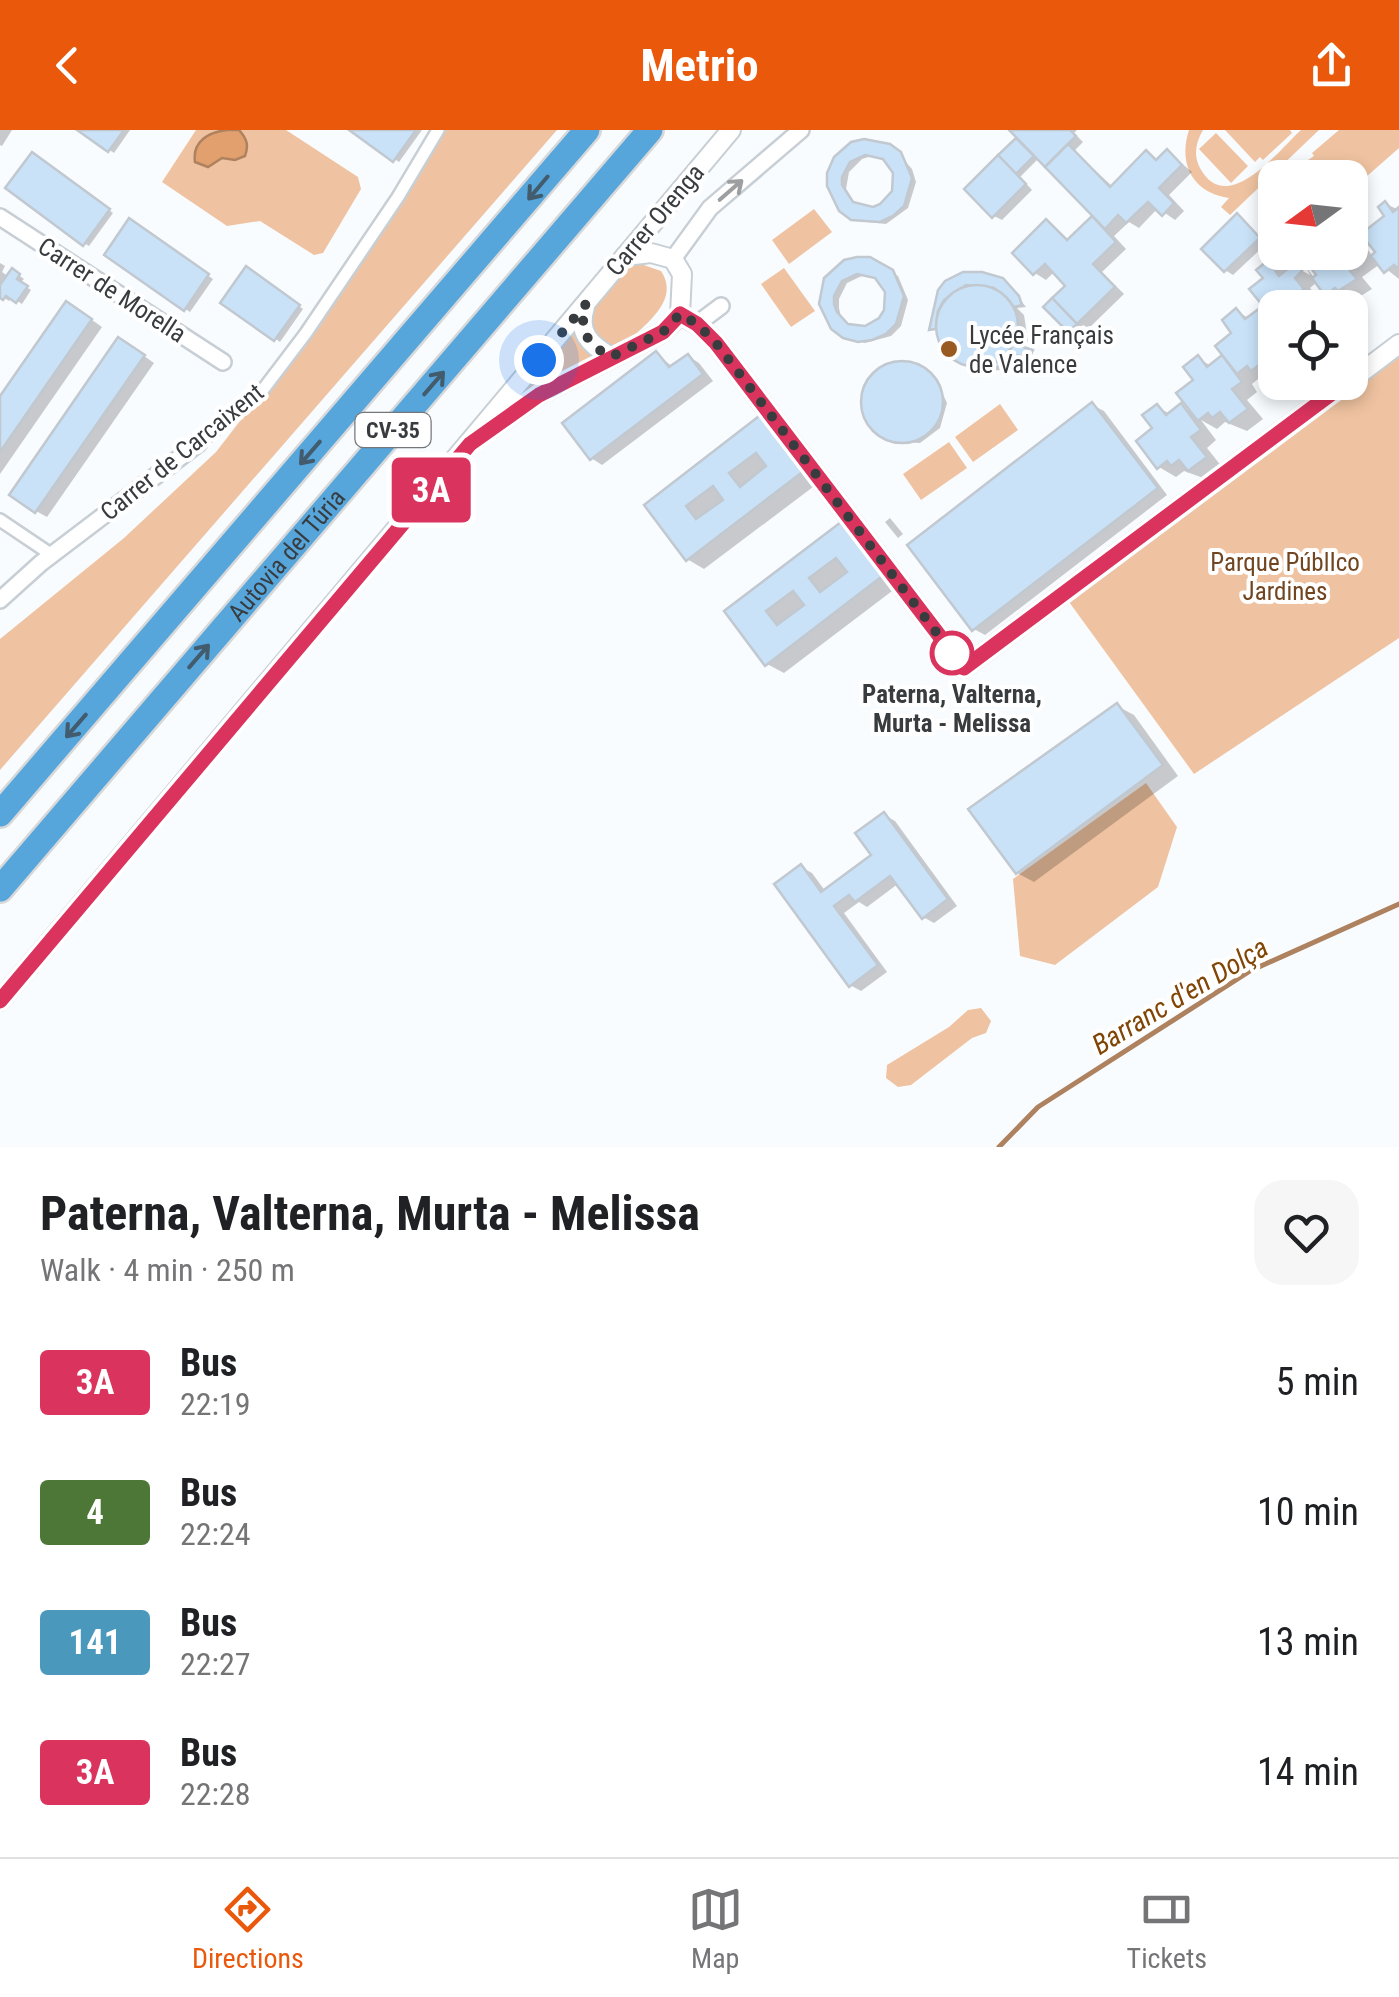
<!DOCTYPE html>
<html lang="en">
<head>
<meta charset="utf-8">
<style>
  body { margin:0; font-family:"Roboto Condensed",sans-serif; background:#f6f6f6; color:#202124; height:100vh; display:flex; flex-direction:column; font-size:38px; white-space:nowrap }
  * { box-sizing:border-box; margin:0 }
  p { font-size:32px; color:#757577 }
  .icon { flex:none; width:55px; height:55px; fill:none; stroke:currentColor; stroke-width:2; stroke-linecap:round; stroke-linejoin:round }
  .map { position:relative; height:1017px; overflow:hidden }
  .panel { display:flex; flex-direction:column; background:#fff; flex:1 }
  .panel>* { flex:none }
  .badge { padding:0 20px; border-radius:8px; font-size:35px; line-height:65px }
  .needle { width:65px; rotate:255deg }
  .buttons { position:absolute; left:1258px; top:30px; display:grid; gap:20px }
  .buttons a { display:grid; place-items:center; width:110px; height:110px; border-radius:20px; background:#fff; box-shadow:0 5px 15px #0003; font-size:50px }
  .you { position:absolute; width:50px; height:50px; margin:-25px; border:8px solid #fff; border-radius:50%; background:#1a73e8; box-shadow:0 0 0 15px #1a73e833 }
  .map>.badge { position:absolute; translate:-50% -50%; box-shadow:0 0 0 5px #fff }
  .round { display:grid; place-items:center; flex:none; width:105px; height:105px; border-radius:30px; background:#f6f6f6 }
  .summary { display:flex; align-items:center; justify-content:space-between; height:170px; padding:0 40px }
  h1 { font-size:48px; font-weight:700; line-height:75px }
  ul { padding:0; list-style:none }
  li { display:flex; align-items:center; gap:30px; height:130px; padding:0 40px }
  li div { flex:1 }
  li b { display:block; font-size:38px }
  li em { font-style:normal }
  li .badge { min-width:110px; font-weight:700; text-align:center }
  header { display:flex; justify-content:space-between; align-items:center; height:130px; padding:0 40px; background:#ea580c; color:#fff; font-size:45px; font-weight:700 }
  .menu { display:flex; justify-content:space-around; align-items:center; height:140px; border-top:2px solid #e0e0e0; background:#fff; font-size:28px; color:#757577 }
  .menu a { display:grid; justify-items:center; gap:5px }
  .menu .on { color:#ea580c }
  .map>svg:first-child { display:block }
  .green { fill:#efc3a1 }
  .water { fill:#e1a06d; stroke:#af825f; stroke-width:2.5 }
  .shadow { fill:#0003; fill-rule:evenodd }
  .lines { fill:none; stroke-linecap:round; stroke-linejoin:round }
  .stream { stroke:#af825f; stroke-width:5 }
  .building { fill:#c9e2f8; stroke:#c1c8cf; stroke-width:2.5; fill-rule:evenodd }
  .pedestrian-casing { stroke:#c7cfd5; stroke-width:16 }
  .minor-casing { stroke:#c7cfd5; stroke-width:20 }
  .tertiary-casing { stroke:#c7cfd5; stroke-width:22 }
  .trunk-casing { stroke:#d7d8d9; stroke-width:30 }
  .pedestrian { stroke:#fff; stroke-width:11 }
  .minor { stroke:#fff; stroke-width:15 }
  .tertiary { stroke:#fff; stroke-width:18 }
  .trunk { stroke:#56a6dc; stroke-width:25 }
  .oneway { stroke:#425c6e }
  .oneway2 { stroke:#9c9e9f }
  .line-casing { stroke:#fff; stroke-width:22 }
  .line { stroke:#da335e; stroke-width:15 }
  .walk { stroke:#393c3f; stroke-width:10; stroke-dasharray:0 18 }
  .poi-dot { fill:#9a5b22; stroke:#fff; stroke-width:4 }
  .stop-dot { fill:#fff; stroke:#da335e; stroke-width:5 }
  .labels { text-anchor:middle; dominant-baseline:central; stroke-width:8; stroke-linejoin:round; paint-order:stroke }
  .shield { fill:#fff; stroke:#747679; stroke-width:2.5 }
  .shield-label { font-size:22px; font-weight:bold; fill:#393c3f }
  .street-label { font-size:25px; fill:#393c3f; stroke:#fff }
  .poi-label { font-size:25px; fill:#393c3f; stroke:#fff; text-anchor:start }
  .park-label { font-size:25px; fill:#70451f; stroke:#fff }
  .stop-label { font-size:25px; font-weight:bold; fill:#393c3f; stroke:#fff }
  .water-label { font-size:28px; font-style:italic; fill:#814606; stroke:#fff }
</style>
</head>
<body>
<header><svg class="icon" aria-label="back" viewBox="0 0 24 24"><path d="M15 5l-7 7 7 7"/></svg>Metrio<svg class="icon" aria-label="share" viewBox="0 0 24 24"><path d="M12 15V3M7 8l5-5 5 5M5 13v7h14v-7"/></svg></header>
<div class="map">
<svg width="1399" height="1017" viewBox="0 0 1399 1017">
  <rect width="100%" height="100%" fill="#f9fcff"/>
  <g class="green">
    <polygon points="196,0 286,0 358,47 361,59 323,123 314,125 260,91 227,96 162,52"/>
    <polygon points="434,0 557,0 0,640 0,509 124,408 216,322 284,234"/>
    <path d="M1189,0H1203C1196,12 1193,25 1200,38C1227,88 1279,20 1301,0H1319L1230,85L1221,77L1229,68C1192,63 1178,33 1189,0Z"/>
    <polygon points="1225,0 1290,0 1292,3 1263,30 1260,27 1255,32"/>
    <polygon points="1339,0 1399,0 1399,18 1350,61 1350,48 1323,47 1308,30 1314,26 1312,23"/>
    <polygon points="1216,3 1248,36 1231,53 1199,19"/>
    <polygon points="814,79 832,102 789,134 772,110"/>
    <path d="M638,133L661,141C681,171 644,195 624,215L609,217L592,204L588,184L626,139Z"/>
    <polygon points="784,138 815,181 791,197 761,154"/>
    <polygon points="575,202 593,229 508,280 572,203"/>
    <polygon points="1399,226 1399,508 1194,644 1064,465"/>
    <polygon points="1000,274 1018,300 973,332 955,307"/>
    <polygon points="949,312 967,338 921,370 903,344"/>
    <polygon points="1146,653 1177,697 1158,757 1055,835 1020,826 1013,749"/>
    <polygon points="981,878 991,891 986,903 972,908 911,955 898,957 886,948 887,935 949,897 968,880"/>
  </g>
  <path class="water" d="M227,0H239C247,9 249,15 245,26L235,30L222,28L208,37L195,32C192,12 208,2 227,0Z"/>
  <g class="shadow">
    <polygon points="0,0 12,0 2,16 0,15"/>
    <polygon points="81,0 130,0 114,23"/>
    <polygon points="353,0 422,0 399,32"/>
    <polygon points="1012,0 1077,0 1074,3 1083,12 1074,21 1113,57 1147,23 1159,31 1168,22 1192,42 1169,65 1184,81 1175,90 1158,78 1139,98 1129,92 1114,106 1126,119 1102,142 1124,164 1089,198 1083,195 1074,203 1069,200 1069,156 1055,141 1046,150 1035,143 1047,92 1070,111 1095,86 1039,28 1020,47 1032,60 1002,90 994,86 1016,11 1026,16"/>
    <path d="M895,20L912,39L916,52L908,78L886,94L858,91L841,79L836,28ZM872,26L891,34L897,53L889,70L873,80L857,76L846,59L849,42L862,29Z"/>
    <polygon points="37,28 113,83 89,116 84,113"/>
    <path d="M1386,74L1399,80V149L1380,134L1362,147L1372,159L1356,169L1352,167L1344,174L1327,164L1317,152L1310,158L1319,169L1308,178H1275V183L1269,179L1267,148L1276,127L1310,145L1306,137L1315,149L1320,145L1301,131L1350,122V104L1359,109L1387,86ZM1363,113L1379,122L1373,127Z"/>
    <polygon points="1237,86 1266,114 1233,145 1225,140"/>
    <polygon points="129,92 213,149 190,182 107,125"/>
    <path d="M870,130L898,146L908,170L901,196L891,206L865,213L851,209L833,198L827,149ZM864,145L878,148L888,162L887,181L881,190L865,199L851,196L841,187L839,178V169L847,153Z"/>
    <polygon points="0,133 5,136 2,142 9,147 17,144 24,149 20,153 31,160 22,174 11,167 9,171 0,165"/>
    <polygon points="247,140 303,179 280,212 224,172"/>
    <polygon points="946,153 1008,154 1026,177 1017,178 1024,185 1028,211 1023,220 1033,223 1031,227 1020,224 1015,233 1004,240 979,241 955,228 940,208 940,201 932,199"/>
    <polygon points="78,180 102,197 0,344 0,271"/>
    <polygon points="1236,181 1250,189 1260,181 1275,189 1275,247 1263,245 1252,254 1257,262 1247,270 1263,289 1247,301 1225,292 1217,299 1201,290 1216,310 1207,318 1222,337 1206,349 1184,341 1176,347 1159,337 1139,311 1156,299 1157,277 1170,284 1181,276 1197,285 1198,228 1211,236 1225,225 1235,203"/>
    <polygon points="130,216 154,233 47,387 36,381"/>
    <polygon points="656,224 673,237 688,226 699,233 713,251 602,335 591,328"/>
    <polygon points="893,235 925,241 936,249 947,273 940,298 920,313 896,312 879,303 865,283 863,271 868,255 881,240"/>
    <polygon points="1092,275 1104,281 1167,365 985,505 974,499"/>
    <polygon points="763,286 821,351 704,439 687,429 647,376"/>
    <polygon points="890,388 903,404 898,408 885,392"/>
    <polygon points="845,392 900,455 784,543 767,534 727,482"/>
    <polygon points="1117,576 1134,585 1178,646 1034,752 1017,743"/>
    <polygon points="884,685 895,691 957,776 934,793 923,787 899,753 867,777 859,772 844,783 887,842 861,861 850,855 801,737 812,743 826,762 875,726"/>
  </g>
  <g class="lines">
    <polyline class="stream" points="999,1017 1038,977 1250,841 1399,774"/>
  </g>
  <g class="building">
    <polygon points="77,0 124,0 108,22"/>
    <polygon points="349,0 416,0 393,32"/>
    <polygon points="1009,0 1070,0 1076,6 1045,37"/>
    <polygon points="1016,8 1034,26 1016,44 998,25"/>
    <path d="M864,9L890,14L901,22L912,48L904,76L893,86L880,92L851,90L839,81L827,56V43L834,27L851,12ZM865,25L883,29L893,43L892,61L880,74L873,77L853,72L842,55V47L850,32Z"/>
    <polygon points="1068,14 1110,57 1146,20 1156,30 1167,19 1182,35 1159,58 1174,73 1162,86 1148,72 1126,93 1118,85 1105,99 1045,37"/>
    <polygon points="32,22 110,79 83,116 5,58"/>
    <polygon points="998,25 1026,54 992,88 964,59"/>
    <polygon points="1385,71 1393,82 1399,77 1399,136 1397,138 1394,135 1384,143 1371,126 1375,122 1368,113 1362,115 1357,107 1384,86 1378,77"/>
    <polygon points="1237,83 1260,108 1224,142 1201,119"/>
    <polygon points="1092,86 1116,112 1093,134 1115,157 1077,194 1052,168 1065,156 1045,134 1033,145 1012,123 1046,89 1067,110"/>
    <polygon points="129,88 209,144 184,181 104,125"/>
    <polygon points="1350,106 1364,124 1347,137 1357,149 1338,161 1335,158 1325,166 1312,148 1316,145 1309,135 1303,138 1298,130 1307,122 1350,122"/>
    <polygon points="1276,124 1280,134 1274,139 1279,146 1295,133 1302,141 1295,148 1304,159 1291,169 1294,172 1288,178 1279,171 1267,181 1249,159 1263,148 1256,140"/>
    <path d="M857,127H870L893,140L904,166L896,194L886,204L872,210L858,212L843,208L831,199L819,174L824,148L844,130ZM857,144L875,148L885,162L884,180L879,188L865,196L848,194L837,182L834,174V166L842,151Z"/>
    <polygon points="246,136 300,175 274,211 220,173"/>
    <polygon points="12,138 20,144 17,149 28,156 16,173 6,166 3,170 0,168 0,155"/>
    <polygon points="963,142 982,142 1003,148 1019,166 1022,175 1014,177 994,158 966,155 944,170 938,181 936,199 929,200 938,160 945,151"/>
    <circle cx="977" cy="196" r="41"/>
    <polygon points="1052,168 1077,194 1068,202 1043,177"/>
    <polygon points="66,171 92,189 0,322 0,266"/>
    <polygon points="1236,178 1245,189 1260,178 1275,197 1275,209 1271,212 1275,217 1275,240 1267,246 1259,235 1251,241 1247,236 1237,244 1215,216 1231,203 1222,190"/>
    <polygon points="118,207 145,225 35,383 9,365"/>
    <polygon points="1014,214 1033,220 1029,228 1016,225 994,239 992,235 1004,227"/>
    <polygon points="656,221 669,237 688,224 703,244 590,330 562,293"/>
    <polygon points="1198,225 1207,237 1222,225 1242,252 1232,259 1248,279 1229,293 1220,282 1212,288 1208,283 1198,291 1176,263 1193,250 1183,237"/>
    <circle cx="902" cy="272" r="41"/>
    <polygon points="1092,272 1158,358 972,501 907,415"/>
    <polygon points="1181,273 1201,300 1191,307 1207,327 1188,341 1179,330 1171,336 1167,331 1157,339 1136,311 1152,298 1142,285 1157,274 1166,285"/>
    <path d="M763,283L805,340L686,431L644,375ZM756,323L766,336L740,357L729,343ZM713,356L723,370L696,389L686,376Z"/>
    <path d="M845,389L885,444L765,536L724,481ZM836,428L847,442L820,462L809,448ZM793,461L804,475L777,495L766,481Z"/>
    <polygon points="1117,573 1163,635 1016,744 968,679"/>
    <polygon points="884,682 948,769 922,789 890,746 855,772 849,765 834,776 878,835 849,857 774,754 801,734 821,762 871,725 855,703"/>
  </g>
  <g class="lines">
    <defs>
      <g id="pedestrian">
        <polyline points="199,313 262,261 306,203 398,67 438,0"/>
        <polyline points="0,390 52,425"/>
      </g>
      <g id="minor">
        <polyline points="0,87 223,232"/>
        <polyline points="673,129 710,78 801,0"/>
        <polyline points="697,194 721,176"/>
        <polyline points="0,470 41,433 199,313"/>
      </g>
      <g id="tertiary">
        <polyline points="625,126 651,123 673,129 682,144 680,185"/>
        <path d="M585,177C577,202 589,214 611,227"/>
        <polyline points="680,185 697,194 716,213 964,538 1347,252"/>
        <polyline points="1350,251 1399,214"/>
        <polyline points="491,299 539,265 663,202 680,185"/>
        <polyline points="0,871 731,0"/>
      </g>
      <g id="trunk">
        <polyline points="0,684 587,0"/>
        <path id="s1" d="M0,759L650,0"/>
      </g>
    </defs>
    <use href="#pedestrian" class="pedestrian-casing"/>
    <use href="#minor" class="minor-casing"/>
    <use href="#tertiary" class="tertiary-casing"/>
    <use href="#trunk" class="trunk-casing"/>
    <use href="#pedestrian" class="pedestrian"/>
    <use href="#minor" class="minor"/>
    <use href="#tertiary" class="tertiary"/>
    <use href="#trunk" class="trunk"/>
  </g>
  <defs><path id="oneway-shaft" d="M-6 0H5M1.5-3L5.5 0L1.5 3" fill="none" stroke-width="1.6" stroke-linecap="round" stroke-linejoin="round" transform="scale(2.5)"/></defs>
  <g class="oneway">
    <use href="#oneway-shaft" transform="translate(538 58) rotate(130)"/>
    <use href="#oneway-shaft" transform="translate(434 253) rotate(-49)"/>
    <use href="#oneway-shaft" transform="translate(310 323) rotate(131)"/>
    <use href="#oneway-shaft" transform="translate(199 526) rotate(-49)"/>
    <use href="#oneway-shaft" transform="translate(76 596) rotate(131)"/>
  </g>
  <use class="oneway2" href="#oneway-shaft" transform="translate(731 60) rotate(-41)"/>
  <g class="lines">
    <defs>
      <polyline id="line" points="0,871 470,314 539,265 663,202 680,184 697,194 716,213 964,538 1347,252"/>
    </defs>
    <use href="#line" class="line-casing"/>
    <use href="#line" class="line"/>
    <path class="walk" d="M539,230L586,174C578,201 587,214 611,227L663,202L680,184L697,194L716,213L952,523"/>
  </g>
  <circle class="poi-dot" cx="949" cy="219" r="10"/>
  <circle class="stop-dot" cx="952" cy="523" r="20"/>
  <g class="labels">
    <rect class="shield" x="355.5" y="283" width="75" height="34" rx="8"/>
    <g class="shield-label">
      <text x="393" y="300">CV-35</text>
    </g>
    <g class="street-label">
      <text transform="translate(655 90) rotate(-50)">Carrer Orenga</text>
      <text transform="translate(112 160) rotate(33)">Carrer de Morella</text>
      <text transform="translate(182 322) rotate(-39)">Carrer de Carcaixent</text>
      <text stroke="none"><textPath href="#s1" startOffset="440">Autovia del Túria</textPath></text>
    </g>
    <g class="poi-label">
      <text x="969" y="205">Lycée Français<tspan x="969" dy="29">de Valence</tspan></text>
    </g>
    <g class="park-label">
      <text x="1285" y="432">Parque PúblIco<tspan x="1285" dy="29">Jardines</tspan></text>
    </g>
    <g class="stop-label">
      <text x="952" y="564">Paterna, Valterna,<tspan x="952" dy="29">Murta - Melissa</tspan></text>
    </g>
    <g class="water-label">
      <text transform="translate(1180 866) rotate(-31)">Barranc d'en Dolça</text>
    </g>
  </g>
</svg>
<div class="buttons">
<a><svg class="needle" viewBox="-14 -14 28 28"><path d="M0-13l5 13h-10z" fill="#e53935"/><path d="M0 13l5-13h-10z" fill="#757577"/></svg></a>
<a><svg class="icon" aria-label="locate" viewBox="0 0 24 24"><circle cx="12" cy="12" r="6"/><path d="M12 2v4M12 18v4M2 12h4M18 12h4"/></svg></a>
</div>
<div class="you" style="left:539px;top:230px"></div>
<b class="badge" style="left:431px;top:360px;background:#da335e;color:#fff">3A</b>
</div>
<section class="panel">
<div class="summary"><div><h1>Paterna, Valterna, Murta - Melissa</h1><p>Walk · 4 min · 250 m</p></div><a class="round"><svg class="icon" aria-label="heart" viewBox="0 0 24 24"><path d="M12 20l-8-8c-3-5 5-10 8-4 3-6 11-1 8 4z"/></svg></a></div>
<ul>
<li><span class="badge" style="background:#da335e;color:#fff">3A</span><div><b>Bus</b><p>22:19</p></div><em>5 min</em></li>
<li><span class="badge" style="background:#4c7737;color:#fff">4</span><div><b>Bus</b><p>22:24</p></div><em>10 min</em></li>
<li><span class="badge" style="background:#4a98bc;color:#fff">141</span><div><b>Bus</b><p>22:27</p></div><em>13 min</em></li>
<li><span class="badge" style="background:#da335e;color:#fff">3A</span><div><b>Bus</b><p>22:28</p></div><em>14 min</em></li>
</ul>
</section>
<nav class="menu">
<a class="on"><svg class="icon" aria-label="directions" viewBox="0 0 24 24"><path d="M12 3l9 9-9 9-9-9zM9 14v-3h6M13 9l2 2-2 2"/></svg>Directions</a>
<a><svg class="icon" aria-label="map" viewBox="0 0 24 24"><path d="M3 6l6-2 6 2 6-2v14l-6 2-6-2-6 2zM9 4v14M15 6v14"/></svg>Map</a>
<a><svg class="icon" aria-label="tickets" viewBox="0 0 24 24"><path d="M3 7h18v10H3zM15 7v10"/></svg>Tickets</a>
</nav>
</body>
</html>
